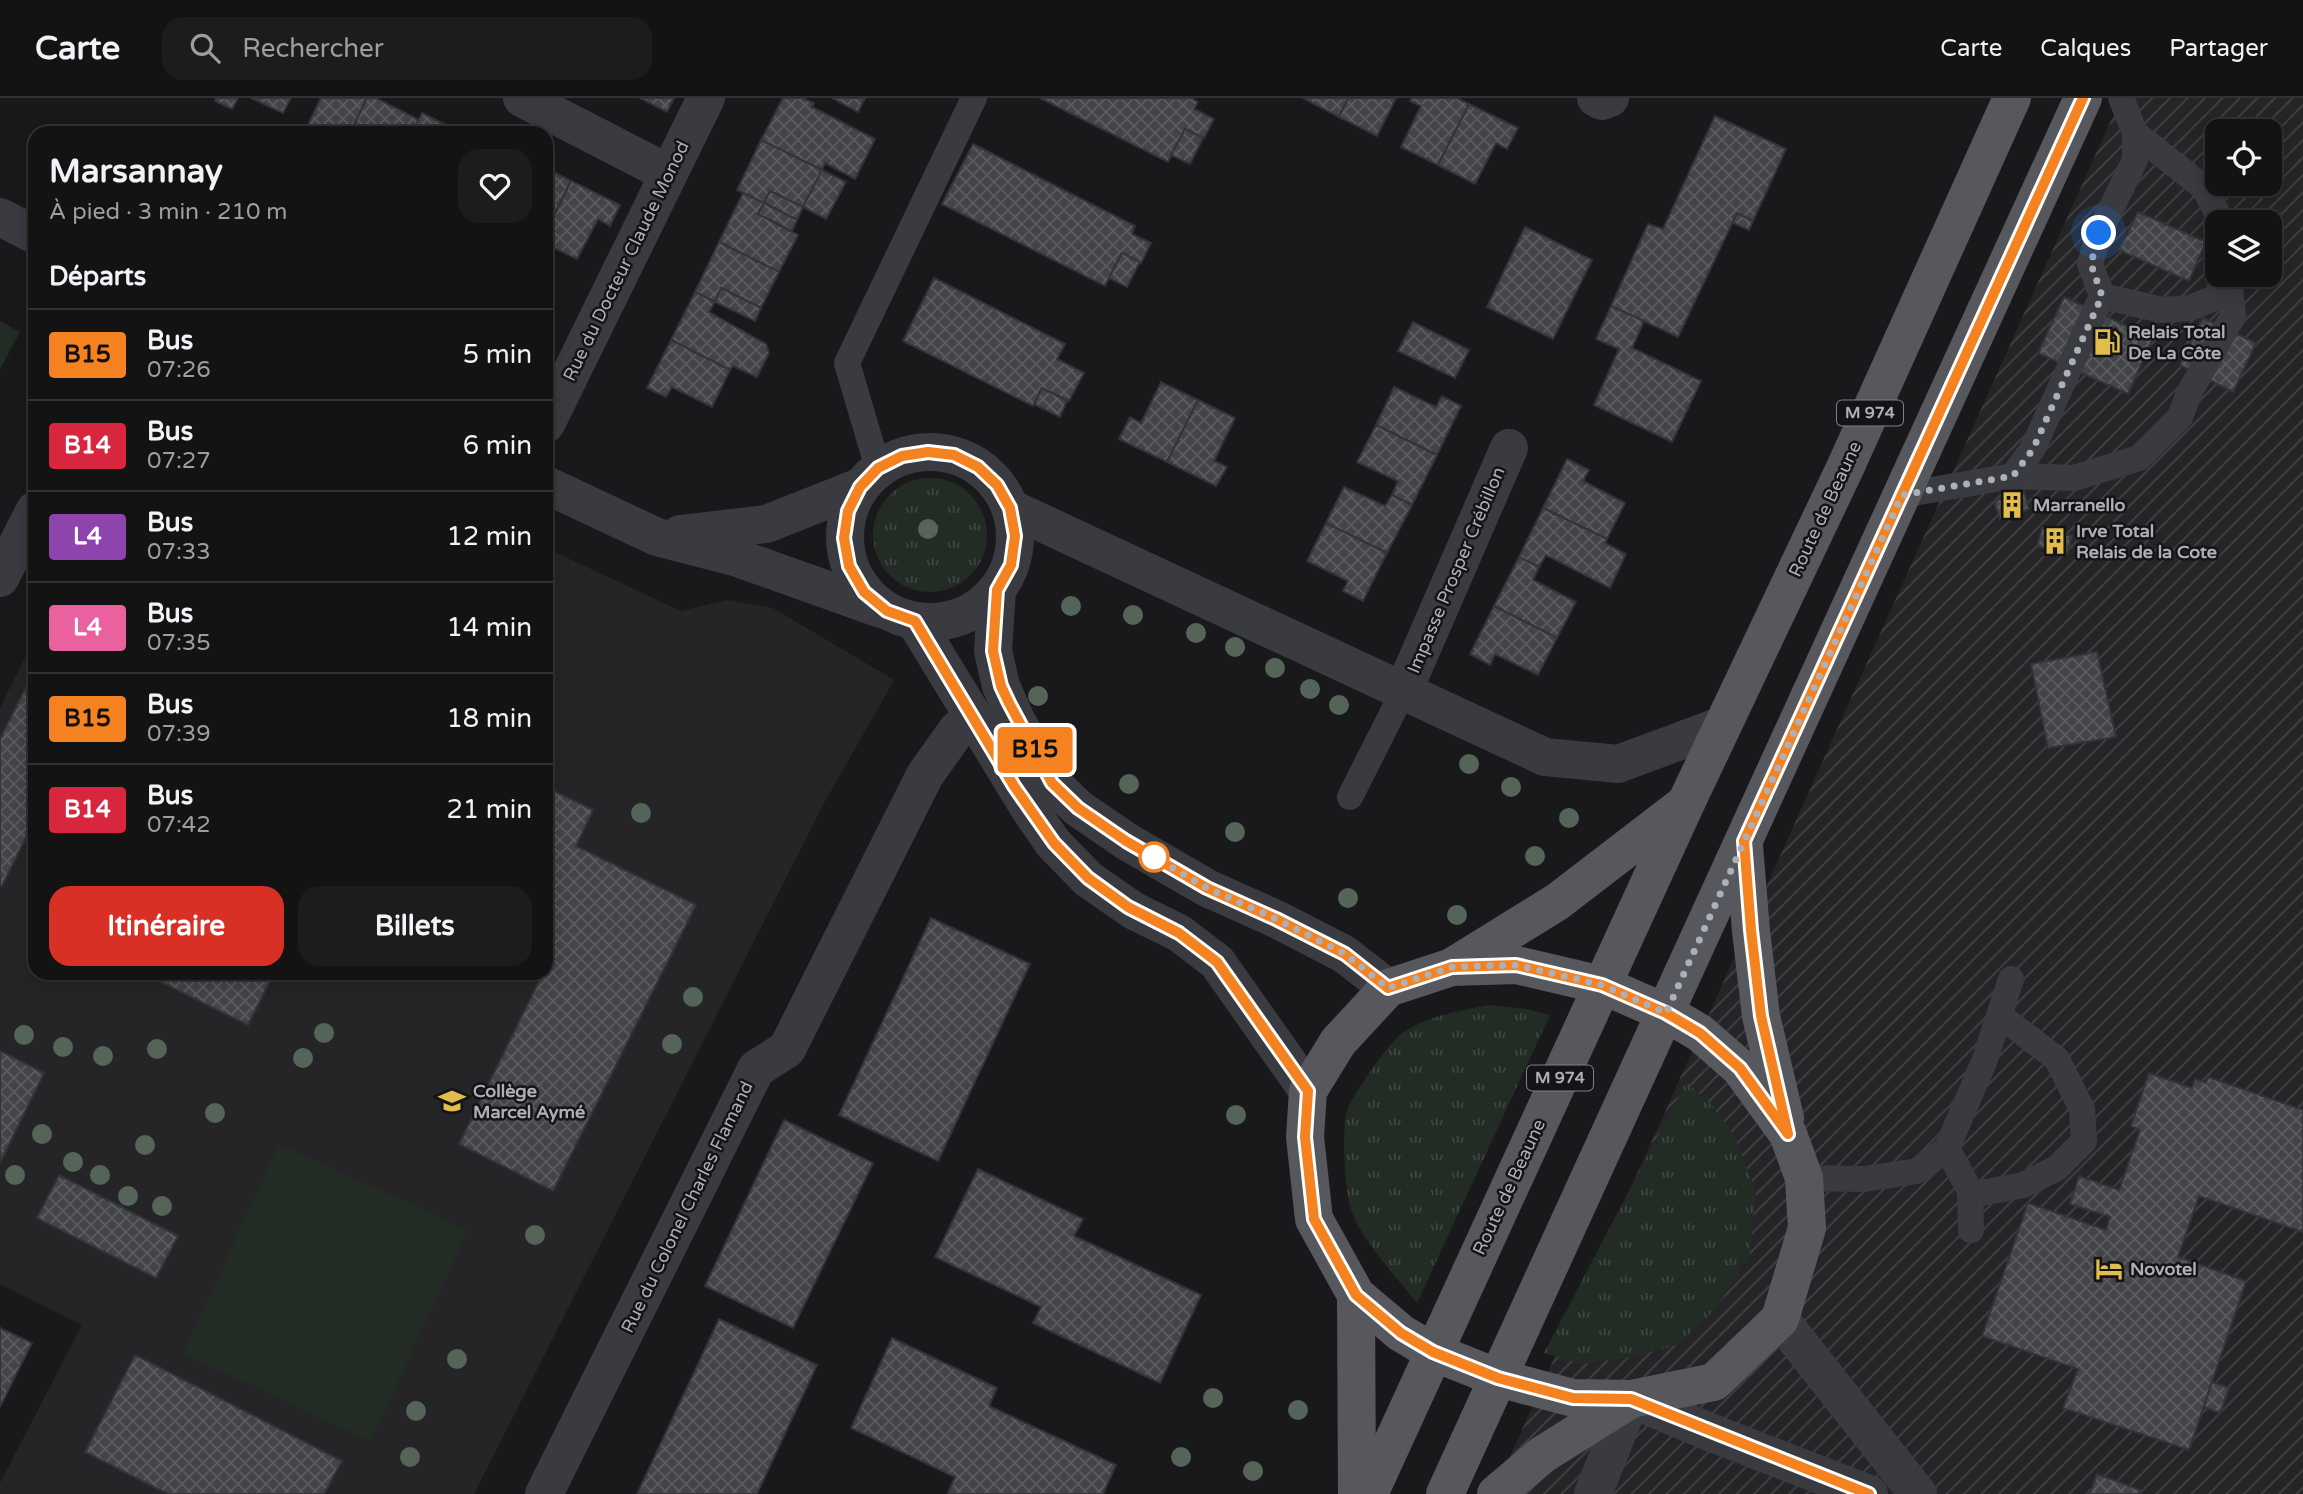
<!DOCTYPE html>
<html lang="fr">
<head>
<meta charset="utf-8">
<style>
  body { margin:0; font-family:"Varela Round",sans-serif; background:#1c1c1d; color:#f1f3f6; height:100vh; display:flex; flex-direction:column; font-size:26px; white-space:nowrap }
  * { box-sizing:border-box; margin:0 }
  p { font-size:23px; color:#9d9ea0 }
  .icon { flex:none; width:38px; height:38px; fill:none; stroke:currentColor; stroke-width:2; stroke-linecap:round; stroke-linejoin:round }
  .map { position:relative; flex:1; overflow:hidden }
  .sheet { position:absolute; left:28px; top:28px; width:525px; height:854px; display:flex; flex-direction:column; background:#131314; border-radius:21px; box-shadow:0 4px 18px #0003,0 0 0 2px #323234 }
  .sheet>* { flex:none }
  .badge { padding:0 14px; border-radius:5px; font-size:24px; line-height:46px }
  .buttons { position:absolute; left:2205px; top:21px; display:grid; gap:14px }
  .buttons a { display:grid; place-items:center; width:77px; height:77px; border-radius:14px; background:#131314; box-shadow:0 4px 18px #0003,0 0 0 2px #323234; font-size:35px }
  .you { position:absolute; width:35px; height:35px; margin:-18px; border:5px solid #fff; border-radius:50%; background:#1a73e8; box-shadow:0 0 0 10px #1a73e833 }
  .map>.badge { position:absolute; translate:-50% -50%; box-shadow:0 0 0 4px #fff }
  h2 { padding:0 21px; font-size:26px; line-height:63px }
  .round { display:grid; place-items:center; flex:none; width:74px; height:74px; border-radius:21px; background:#1c1c1d }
  .headline { display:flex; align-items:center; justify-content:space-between; height:119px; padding:0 21px }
  h1 { font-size:33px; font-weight:800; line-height:52px }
  .action { display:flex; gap:14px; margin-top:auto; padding:14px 21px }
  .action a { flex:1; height:80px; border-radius:21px; background:#d93025; color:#fff; font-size:28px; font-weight:800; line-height:80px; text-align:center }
  .action a+a { background:#1c1c1d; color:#f1f3f6 }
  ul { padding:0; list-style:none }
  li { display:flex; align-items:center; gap:21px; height:91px; padding:0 21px; border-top:2px solid #323234 }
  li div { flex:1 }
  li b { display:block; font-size:26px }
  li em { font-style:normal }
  li .badge { min-width:77px; font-weight:700; text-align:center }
  header { display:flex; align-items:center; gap:42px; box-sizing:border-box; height:98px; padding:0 35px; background:#131314; border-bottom:2px solid #323234 }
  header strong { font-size:33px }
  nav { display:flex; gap:38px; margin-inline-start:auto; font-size:24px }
  .search { width:490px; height:63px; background:#1c1c1d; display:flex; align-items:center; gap:18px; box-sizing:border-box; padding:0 24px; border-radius:21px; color:#9d9ea0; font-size:26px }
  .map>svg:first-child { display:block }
  .built { fill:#252528 }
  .industrial { fill:url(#industrial-furrows); fill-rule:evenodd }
  .grass { fill:url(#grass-tufts) }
  .garden { fill:#232b25 }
  .building { fill:url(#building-cross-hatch); stroke:#343337; stroke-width:2 }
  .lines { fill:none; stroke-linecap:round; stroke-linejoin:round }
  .service { stroke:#3a3b40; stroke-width:26 }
  .minor { stroke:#3a3b40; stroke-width:38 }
  .primary { stroke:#57585e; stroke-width:38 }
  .tree { fill:#556458 }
  .line-casing { stroke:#fff; stroke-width:16 }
  .line { stroke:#f58220; stroke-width:10 }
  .walk { stroke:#adafb9; stroke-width:7; stroke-dasharray:0 12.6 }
  .stop-dot { fill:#fff; stroke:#f58220; stroke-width:3.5 }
  .labels { text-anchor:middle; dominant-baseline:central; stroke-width:5; stroke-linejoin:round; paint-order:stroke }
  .shield { fill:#141416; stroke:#7f8088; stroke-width:2 }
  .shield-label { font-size:16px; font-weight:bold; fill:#adafb9 }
  .street-label { font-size:18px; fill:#adafb9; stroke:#141416 }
  .poi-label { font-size:18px; font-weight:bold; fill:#adafb9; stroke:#141416; text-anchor:start }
</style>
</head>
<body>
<header>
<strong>Carte</strong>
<div class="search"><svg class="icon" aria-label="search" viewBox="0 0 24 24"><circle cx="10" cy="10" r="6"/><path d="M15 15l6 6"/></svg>Rechercher</div>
<nav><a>Carte</a><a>Calques</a><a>Partager</a></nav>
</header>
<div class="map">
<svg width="2303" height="1396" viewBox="0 0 2303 1396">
  <defs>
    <pattern id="industrial-furrows" width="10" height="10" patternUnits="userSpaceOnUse" patternTransform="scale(1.75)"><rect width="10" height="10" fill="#252528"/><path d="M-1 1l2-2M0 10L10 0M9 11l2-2" fill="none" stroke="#424245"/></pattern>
    <pattern id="grass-tufts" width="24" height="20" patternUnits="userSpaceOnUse" patternTransform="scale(1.75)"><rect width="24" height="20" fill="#232b25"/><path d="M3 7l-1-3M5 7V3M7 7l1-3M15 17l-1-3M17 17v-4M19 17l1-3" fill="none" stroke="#404743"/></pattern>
    <pattern id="building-cross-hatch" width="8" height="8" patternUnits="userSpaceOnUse" patternTransform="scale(1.75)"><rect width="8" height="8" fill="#434448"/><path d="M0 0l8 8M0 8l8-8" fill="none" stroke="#5b5c60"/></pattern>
  </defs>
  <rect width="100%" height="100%" fill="#19191b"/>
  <polygon class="built" points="546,450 681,513 727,502 773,510 894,582 823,707 474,1396 0,1396 0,1385 82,1227 0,1186 0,610 35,539 35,875 546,875"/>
  <path class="industrial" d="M2121,0H2303V1396H1493ZM2217,33H2270V86H2217ZM2217,124H2270V177H2217Z"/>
  <g class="grass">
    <circle cx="930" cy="437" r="57"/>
    <path d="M1488,907L1526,911L1550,917L1417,1205C1397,1180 1363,1144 1352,1114C1345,1096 1341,1032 1347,1013C1352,997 1388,946 1402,935C1427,918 1460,913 1488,907Z"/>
    <polygon points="1686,984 1712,1007 1735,1039 1756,1094 1750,1155 1717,1210 1677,1247 1626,1260 1581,1266 1544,1255"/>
  </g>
  <g class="garden">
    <polygon points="0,223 20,234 0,271"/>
    <polygon points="279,1046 468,1132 371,1343 183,1256"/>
  </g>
  <g class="building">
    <polygon points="216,0 238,0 232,11 215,3"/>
    <polygon points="251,0 291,0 283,15"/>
    <polygon points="321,0 367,0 350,35 304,35"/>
    <polygon points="367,0 376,0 419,22 412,35 350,35"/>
    <polygon points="640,0 674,0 667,14"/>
    <polygon points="783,0 802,0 814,5 812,9 875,41 855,81 825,65 822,72 761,42"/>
    <polygon points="832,0 865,0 858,14"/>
    <polygon points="1040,0 1191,0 1198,4 1194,11 1214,21 1204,40 1185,31 1168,64"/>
    <polygon points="1303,0 1348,0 1339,19"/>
    <polygon points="1348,0 1396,0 1377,38 1339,19"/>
    <polygon points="1412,0 1457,0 1469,6 1438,67 1401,49 1421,8 1410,3"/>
    <polygon points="1469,6 1518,30 1507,51 1496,45 1475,86 1438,67"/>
    <polygon points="422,15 462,35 412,35"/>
    <polygon points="1715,18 1786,51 1753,123 1737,115 1678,239 1611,208 1648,126 1663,131"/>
    <polygon points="1185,31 1203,40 1190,66 1171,57"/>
    <polygon points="761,42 822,72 803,109 770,93 764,105 737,92"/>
    <polygon points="973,46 1135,128 1132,136 1151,145 1141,165 1122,155 1105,188 942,106"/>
    <polygon points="546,70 571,83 546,134"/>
    <polygon points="822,72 846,84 826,121 803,109"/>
    <polygon points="571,83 620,107 610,128 598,121 577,161 546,146 546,134"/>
    <polygon points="770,93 803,109 797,122 764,105"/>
    <polygon points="743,95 764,105 758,116 798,137 779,174 719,144"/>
    <polygon points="764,105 797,122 792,133 758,116"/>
    <polygon points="2138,114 2206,144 2189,183 2119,152"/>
    <polygon points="1737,115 1753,123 1749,132 1733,125"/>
    <polygon points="1525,129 1592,162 1553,241 1487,209"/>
    <polygon points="719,144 779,174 761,210 721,190 715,204 695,194"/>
    <polygon points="1122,155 1140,164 1127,189 1109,180"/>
    <polygon points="934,180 1065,246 1057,261 1084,275 1069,303 1042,290 1033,308 903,243"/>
    <polygon points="721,190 761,210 755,223 715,204"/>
    <polygon points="695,194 715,204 709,214 766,246 769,255 757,279 733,268 730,272 671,242"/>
    <polygon points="2064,199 2153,240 2128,296 2038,255"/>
    <polygon points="1611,208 1644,223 1632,250 1701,283 1672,344 1594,307 1619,251 1596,241"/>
    <polygon points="2203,220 2256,245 2233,294 2180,267"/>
    <polygon points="1413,224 1469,252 1455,280 1398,253"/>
    <polygon points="671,242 730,272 712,309 672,289 666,299 647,290"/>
    <polygon points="1161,284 1198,302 1167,364 1119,341 1130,319 1141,325"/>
    <polygon points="1394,289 1436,309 1442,298 1461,308 1437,357 1376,327"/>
    <polygon points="1042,290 1067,303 1060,319 1034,306"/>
    <polygon points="1198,302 1235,320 1214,363 1227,369 1216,388 1167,364"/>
    <polygon points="1376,327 1437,357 1412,407 1392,397 1398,383 1357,364"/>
    <polygon points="1567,361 1589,372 1583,383 1625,405 1607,441 1543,410"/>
    <polygon points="1344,389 1385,408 1392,397 1412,407 1387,455 1326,425"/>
    <polygon points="2024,393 2029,411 2000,421 1994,403"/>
    <polygon points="1543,410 1607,441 1605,445 1626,456 1610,490 1546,457 1539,469 1519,459"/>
    <polygon points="1326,425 1387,455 1363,503 1343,493 1348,483 1307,463"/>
    <polygon points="2042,430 2072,438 2067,456 2037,448"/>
    <polygon points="1519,459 1539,469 1533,482 1576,504 1557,540 1494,508"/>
    <polygon points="1494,508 1557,540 1538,577 1495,556 1490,567 1470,556"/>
    <polygon points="2097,554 2116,639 2048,650 2031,566"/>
    <polygon points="30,581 35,583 35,721 2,788 0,787 0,641"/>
    <polygon points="546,689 593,712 576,748 696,807 553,1093 459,1046 543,875 546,875"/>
    <polygon points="931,820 1030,866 938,1063 839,1017"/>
    <polygon points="143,875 274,875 248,927"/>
    <polygon points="0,953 44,975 0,1065"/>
    <polygon points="2149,975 2192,990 2195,981 2206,985 2208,979 2303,1012 2303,1134 2199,1098 2178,1159 2246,1183 2189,1352 2063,1310 2078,1271 1982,1238 2028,1105 2106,1132 2110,1119 2070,1106 2079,1078 2119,1092 2140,1032 2131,1028"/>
    <polygon points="784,1022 873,1065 793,1230 705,1188"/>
    <polygon points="978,1071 1083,1121 1074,1138 1201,1197 1160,1285 1033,1225 1041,1209 935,1159"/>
    <polygon points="59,1077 178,1138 156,1180 37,1120"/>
    <polygon points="719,1221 817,1267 757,1396 637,1396"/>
    <polygon points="0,1230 32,1245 0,1309"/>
    <polygon points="892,1240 997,1290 989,1308 1116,1367 1103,1396 950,1396 948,1395 955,1379 851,1330"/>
    <polygon points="135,1257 342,1363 324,1396 168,1396 85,1354"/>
    <polygon points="2212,1284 2229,1290 2220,1315 2204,1309"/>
    <polygon points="2097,1376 2140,1392 2139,1396 2090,1396"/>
  </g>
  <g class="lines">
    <g class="service">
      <polyline points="2135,35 2204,90 2222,124"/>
      <polyline points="2102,198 2162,212 2190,210 2217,199 2224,177"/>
      <polyline points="878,370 847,265 974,0"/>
      <polyline points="2013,378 2074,380 2139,360 2180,319 2189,295 2233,218 2229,177"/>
      <polyline points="1902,397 2013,378 2033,350 2102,198 2090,166 2099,135 2135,62 2135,35 2121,0"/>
      <polyline points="1350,699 1403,594"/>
      <polyline points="1947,1050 1970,1093 1971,1132"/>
      <polyline points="1804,1080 1865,1081 1917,1073 1947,1050 1984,964 2011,881"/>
      <polyline points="1971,1097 2023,1087 2057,1070 2084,1043 2082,1011 2057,961 1999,917"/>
    </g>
    <g class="minor">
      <polyline points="522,0 650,66 667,79"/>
      <polyline points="1596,0 1602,3 1610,0"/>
      <polyline points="0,119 35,137"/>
      <polyline points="546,326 706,0"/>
      <circle cx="930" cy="439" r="85"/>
      <polyline points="546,387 657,439 735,459 881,511"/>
      <polyline points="1010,410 1545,659 1618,666 1723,627"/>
      <polyline points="680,436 766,426 860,389"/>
      <polyline points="0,480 35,412"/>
      <polyline points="997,492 993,553 1001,588 1016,622 1052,685 1078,710 1126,743 1207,790 1276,821 1344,856 1388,890"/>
      <polyline points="915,523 1029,710 1053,745 1088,781 1134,813 1179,835 1217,864 1308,993"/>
      <polyline points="1403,594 1509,350"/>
      <polyline points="1780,1221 1918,1396"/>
      <polyline points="544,1396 756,971 787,951 925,677 957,632 972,620"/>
      <polyline points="1593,1396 1631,1301 1712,1335 1869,1396"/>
    </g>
    <g class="primary">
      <polyline points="1744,748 1751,833 1761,918 1785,1020"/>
      <polyline points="1452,869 1516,867 1602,887 1666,915 1700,935 1740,970 1788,1036 1804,1080 1807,1130 1780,1221 1714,1284 1631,1301 1573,1300 1498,1280 1433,1254 1401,1235 1356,1197 1314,1121 1305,1039 1308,993 1338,944 1388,890 1452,869 1557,804 1686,705"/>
      <polyline points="1356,1197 1357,1396"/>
      <polyline points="1369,1396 1686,705 1845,370 2012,0"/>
      <polyline points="1445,1396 2083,0"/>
      <polyline points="1496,1396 1542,1357 1631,1301"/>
    </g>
  </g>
  <g class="tree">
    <circle cx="928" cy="431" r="10"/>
    <circle cx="1071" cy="508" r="10"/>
    <circle cx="1133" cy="517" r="10"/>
    <circle cx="1196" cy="535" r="10"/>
    <circle cx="1235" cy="549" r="10"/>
    <circle cx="1275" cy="570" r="10"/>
    <circle cx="1310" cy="591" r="10"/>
    <circle cx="1038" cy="598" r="10"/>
    <circle cx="1339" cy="607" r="10"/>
    <circle cx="1066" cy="654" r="10"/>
    <circle cx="1469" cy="666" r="10"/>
    <circle cx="1129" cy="686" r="10"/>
    <circle cx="1511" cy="689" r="10"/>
    <circle cx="641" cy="715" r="10"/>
    <circle cx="1569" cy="720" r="10"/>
    <circle cx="1235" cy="734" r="10"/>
    <circle cx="1535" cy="758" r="10"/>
    <circle cx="1348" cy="800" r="10"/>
    <circle cx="1457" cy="817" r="10"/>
    <circle cx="693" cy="899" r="10"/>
    <circle cx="324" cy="935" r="10"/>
    <circle cx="24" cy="937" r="10"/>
    <circle cx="672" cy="946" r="10"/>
    <circle cx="63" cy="949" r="10"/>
    <circle cx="157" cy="951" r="10"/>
    <circle cx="103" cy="958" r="10"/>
    <circle cx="303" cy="960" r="10"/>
    <circle cx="215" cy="1015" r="10"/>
    <circle cx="1236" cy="1017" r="10"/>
    <circle cx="42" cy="1036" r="10"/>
    <circle cx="145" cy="1047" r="10"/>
    <circle cx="73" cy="1064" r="10"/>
    <circle cx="15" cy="1077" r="10"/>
    <circle cx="100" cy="1077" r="10"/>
    <circle cx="128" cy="1098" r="10"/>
    <circle cx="162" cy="1108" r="10"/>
    <circle cx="535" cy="1137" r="10"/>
    <circle cx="457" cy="1261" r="10"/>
    <circle cx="1213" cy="1300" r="10"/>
    <circle cx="1298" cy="1312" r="10"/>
    <circle cx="416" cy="1313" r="10"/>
    <circle cx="410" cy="1359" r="10"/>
    <circle cx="1181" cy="1359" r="10"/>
    <circle cx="1253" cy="1373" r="10"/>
  </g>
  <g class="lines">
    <defs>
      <polyline id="line" points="1869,1396 1631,1301 1573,1300 1498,1280 1433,1254 1401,1235 1356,1197 1314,1121 1305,1039 1308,993 1217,864 1179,835 1128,809 1088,780 1054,745 1014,688 915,523 887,513 864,494 849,468 844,440 848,413 860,389 878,370 902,358 928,354 954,357 978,369 997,387 1010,410 1015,438 1011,467 997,492 993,553 1001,588 1009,605 1052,685 1078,710 1126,743 1207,790 1276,821 1345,856 1388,890 1452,869 1516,867 1602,887 1666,915 1700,935 1740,970 1788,1036 1761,918 1751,832 1744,743 2083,0"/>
    </defs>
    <use href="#line" class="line-casing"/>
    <use href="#line" class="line"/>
    <polyline class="walk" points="1154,759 1147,755 1207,790 1276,821 1345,856 1388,890 1452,869 1516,867 1602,887 1666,915 1902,397 2013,378 2033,351 2102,198 2091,166 2099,135"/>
  </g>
  <defs>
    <symbol id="fuel-bare" viewBox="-9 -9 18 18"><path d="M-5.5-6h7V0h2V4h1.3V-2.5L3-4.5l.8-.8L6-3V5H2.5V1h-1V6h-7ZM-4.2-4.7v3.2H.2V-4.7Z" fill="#e1bd4b" stroke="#141416" stroke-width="2.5" paint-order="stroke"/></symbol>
    <symbol id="building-bare" viewBox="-9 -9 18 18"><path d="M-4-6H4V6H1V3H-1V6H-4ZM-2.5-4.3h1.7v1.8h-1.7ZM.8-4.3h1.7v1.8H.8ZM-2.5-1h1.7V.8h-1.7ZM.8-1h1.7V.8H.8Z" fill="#e1bd4b" stroke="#141416" stroke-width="2.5" paint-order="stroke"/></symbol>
    <symbol id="school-bare" viewBox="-9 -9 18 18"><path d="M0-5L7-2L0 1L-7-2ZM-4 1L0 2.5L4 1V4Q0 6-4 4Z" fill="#e1bd4b" stroke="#141416" stroke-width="2.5" paint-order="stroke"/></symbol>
    <symbol id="hotel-bare" viewBox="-9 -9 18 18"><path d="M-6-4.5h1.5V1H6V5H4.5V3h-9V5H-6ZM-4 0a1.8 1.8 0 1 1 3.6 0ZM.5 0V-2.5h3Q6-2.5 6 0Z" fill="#e1bd4b" stroke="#141416" stroke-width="2.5" paint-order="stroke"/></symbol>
  </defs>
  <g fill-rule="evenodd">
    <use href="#fuel-bare" x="2088" y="225" width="38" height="38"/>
    <use href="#building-bare" x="1993" y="388" width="38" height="38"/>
    <use href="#building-bare" x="2036" y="424" width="38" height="38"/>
    <use href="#school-bare" x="433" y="984" width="38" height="38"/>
    <use href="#hotel-bare" x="2090" y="1152" width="38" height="38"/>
  </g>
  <circle class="stop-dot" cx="1154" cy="759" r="14"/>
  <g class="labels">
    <g class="shield">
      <rect x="1837" y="302.5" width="66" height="25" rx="5"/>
      <rect x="1527" y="967.5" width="66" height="25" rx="5"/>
    </g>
    <g class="shield-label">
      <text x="1870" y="315">M 974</text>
      <text x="1560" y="980">M 974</text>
    </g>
    <g class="street-label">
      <text transform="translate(626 163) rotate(-64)">Rue du Docteur Claude Monod</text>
      <text transform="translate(1825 411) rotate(-65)">Route de Beaune</text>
      <text transform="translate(1456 472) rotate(-67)">Impasse Prosper Crébillon</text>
      <text transform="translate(1509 1089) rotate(-65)">Route de Beaune</text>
      <text transform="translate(687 1109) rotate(-64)">Rue du Colonel Charles Flamand</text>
    </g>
    <g class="poi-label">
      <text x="2128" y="234">Relais Total<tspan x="2128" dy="21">De La Côte</tspan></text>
      <text x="2033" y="407">Marranello</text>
      <text x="2076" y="433">Irve Total<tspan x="2076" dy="21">Relais de la Cote</tspan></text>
      <text x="473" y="993">Collège<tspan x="473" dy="21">Marcel Aymé</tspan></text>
      <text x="2130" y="1171">Novotel</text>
    </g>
  </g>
</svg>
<div class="buttons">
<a><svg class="icon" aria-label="locate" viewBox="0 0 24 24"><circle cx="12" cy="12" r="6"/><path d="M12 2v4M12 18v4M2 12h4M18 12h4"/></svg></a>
<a><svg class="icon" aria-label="layers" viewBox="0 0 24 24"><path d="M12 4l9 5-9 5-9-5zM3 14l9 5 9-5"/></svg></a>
</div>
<div class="you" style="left:2099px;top:135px"></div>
<b class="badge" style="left:1035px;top:652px;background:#f58220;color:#111">B15</b>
<section class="sheet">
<div class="headline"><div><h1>Marsannay</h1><p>À pied · 3 min · 210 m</p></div><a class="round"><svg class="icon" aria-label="heart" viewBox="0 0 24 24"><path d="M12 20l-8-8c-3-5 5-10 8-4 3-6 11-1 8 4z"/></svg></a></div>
<h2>Départs</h2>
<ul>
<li><span class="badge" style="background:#f58220;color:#111">B15</span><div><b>Bus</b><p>07:26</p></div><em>5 min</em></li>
<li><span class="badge" style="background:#d7263d;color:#fff">B14</span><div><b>Bus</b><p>07:27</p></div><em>6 min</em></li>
<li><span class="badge" style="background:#8e44ad;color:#fff">L4</span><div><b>Bus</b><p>07:33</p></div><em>12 min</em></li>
<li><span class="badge" style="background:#ea619f;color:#fff">L4</span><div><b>Bus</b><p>07:35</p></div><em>14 min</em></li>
<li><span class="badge" style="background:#f58220;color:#111">B15</span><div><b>Bus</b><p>07:39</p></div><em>18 min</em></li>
<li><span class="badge" style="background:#d7263d;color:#fff">B14</span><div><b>Bus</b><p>07:42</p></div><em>21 min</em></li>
</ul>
<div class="action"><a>Itinéraire</a><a>Billets</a></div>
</section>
</div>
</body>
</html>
